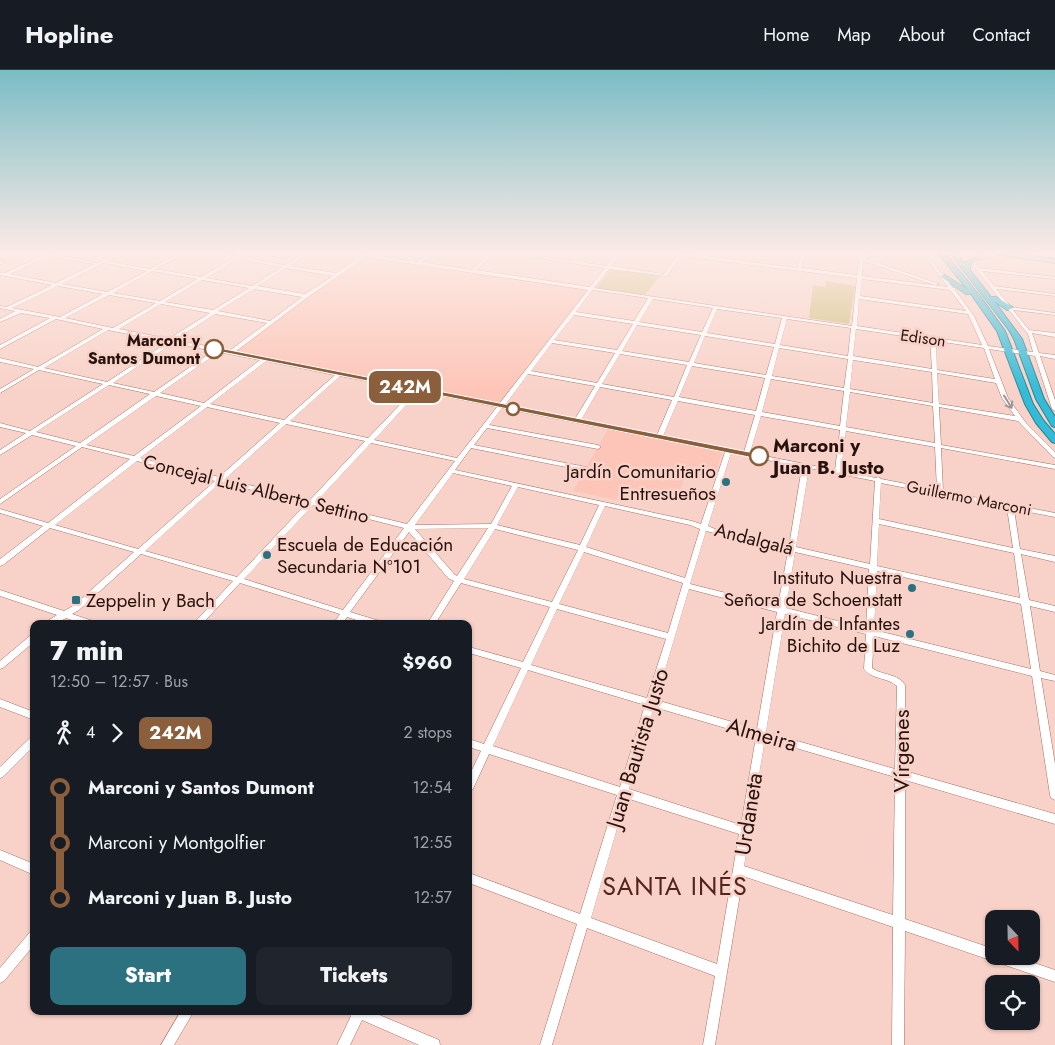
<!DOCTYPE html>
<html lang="en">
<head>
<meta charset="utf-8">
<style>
  body { margin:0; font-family:Jost,sans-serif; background:#20242c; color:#f1f3f6; height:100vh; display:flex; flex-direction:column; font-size:19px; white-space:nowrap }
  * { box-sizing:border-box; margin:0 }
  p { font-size:16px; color:#9ea1a6 }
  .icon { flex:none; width:28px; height:28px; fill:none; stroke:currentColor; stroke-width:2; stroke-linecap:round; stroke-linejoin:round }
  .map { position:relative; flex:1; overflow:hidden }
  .side { position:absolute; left:30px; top:550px; width:442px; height:395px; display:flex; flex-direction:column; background:#171b24; border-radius:10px; box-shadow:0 1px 4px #0004 }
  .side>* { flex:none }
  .badge { padding:0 10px; border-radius:8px; font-size:18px; line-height:32px }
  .needle { width:32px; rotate:158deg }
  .buttons { position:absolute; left:985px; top:840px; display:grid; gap:10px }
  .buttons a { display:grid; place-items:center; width:55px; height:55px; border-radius:10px; background:#171b24; box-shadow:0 1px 4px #0004; font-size:25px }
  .map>.badge { position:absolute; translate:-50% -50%; box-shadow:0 0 0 2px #fff }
  .legs { display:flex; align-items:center; gap:8px; height:55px; padding:0 20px; font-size:16px }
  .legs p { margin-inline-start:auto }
  .summary { display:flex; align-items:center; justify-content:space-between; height:85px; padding:0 20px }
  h1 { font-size:28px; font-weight:800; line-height:38px }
  .action { display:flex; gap:10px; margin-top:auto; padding:10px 20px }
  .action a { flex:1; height:58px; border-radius:10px; background:#2c7180; color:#fff; font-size:20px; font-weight:800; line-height:58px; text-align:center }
  .action a+a { background:#20242c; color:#f1f3f6 }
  ul { padding:0 20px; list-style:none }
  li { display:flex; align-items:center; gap:18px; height:55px; font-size:19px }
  li i { display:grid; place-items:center; width:8px; height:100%; margin:0 6px; background:currentColor }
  li i::after { content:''; width:12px; height:12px; margin:-6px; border:4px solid; border-radius:50%; background:#171b24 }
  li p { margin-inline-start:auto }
  li:first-child i { background:linear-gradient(#0000 50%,currentColor 0) }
  li:last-child i { background:linear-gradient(currentColor 50%,#0000 0) }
  header { display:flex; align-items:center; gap:30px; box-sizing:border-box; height:70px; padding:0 25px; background:#171b24; border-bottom:1px solid #363941 }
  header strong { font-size:24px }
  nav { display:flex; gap:28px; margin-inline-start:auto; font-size:18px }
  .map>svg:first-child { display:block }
  .built { fill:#fdc5b7 }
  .green { fill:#d0bd78 }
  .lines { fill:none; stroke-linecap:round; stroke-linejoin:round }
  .minor-casing { stroke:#a76f62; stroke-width:1 }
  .major-casing { stroke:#2f8090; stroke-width:2 }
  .highway-casing { stroke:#2f8090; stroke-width:2 }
  .minor { fill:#fff; fill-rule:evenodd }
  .major { fill:#85d7e7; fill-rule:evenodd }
  .highway { fill:#33bcd7; fill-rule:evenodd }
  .oneway { stroke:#9e9492 }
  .line-1 { fill:#8b5e3c; stroke:#fff }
  .stop-1-dot { fill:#fff; stroke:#8b5e3c; stroke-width:2.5 }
  .poi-dot { fill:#2c7180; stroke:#f8d2c8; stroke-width:2 }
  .labels { text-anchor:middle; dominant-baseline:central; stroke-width:5; stroke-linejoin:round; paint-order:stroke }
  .far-street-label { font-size:16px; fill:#27120d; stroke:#f8d2c8 }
  .far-stop-label { font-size:16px; font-weight:bold; fill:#27120d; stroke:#f8d2c8; text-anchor:end }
  .stop-label { font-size:19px; font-weight:bold; fill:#27120d; stroke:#f8d2c8; text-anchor:start }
  .poi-label { font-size:19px; fill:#27120d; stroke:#f8d2c8; text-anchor:end }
  .street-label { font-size:19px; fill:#27120d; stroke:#f8d2c8 }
  .near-street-label { font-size:22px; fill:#27120d; stroke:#f8d2c8 }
  .near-quarter-label { font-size:25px; letter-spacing:1px; fill:#542419; stroke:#f8d2c8 }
</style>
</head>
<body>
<header>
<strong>Hopline</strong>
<nav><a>Home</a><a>Map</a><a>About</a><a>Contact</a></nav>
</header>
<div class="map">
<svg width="1055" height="975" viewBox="0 0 1055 975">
  <rect width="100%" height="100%" fill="#f8d2c8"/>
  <g class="built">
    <polygon points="365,186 591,219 501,336 231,282"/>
    <polygon points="608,359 719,380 722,382 715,406 680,399 677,408 684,410 678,426 667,424 665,429 621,420 616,430 573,421"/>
  </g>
  <g class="green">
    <polygon points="611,199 660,206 645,225 596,218"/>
    <polygon points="826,211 855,216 849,254 809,248 813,215 825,217"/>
  </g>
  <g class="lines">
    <defs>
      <g id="minor">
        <path d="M42,184H52L98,193L115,184H121L107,191L150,199L177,184H183L155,199L201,207L232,189L211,184C218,184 225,186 233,186C237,186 240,184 245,184L240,187L285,195L302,184H307L290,196L336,203L361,186L354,184H369L417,192L427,184H432L422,192L472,200L489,184H494L476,200L590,217L605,198L510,184H523L607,196L616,184H620L611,196L664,204L677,185L676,184H690L797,198L801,184H805L802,198L857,205L859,188L836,184L860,185V184H886L864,188L939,214L935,215L863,191L862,206L948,217L923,184H927L953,218H955V220L974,246L988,276L1033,282L1028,264L972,194L975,188L992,184H1001L979,190L976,194L979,198L1055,207V209L982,201L994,216L1055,224V226L996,219L1011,237L1055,243V245L1013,240L1029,260L1055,263V267L1032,263L1039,283L1055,285V289L1040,286L1055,330V341L1052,339L1035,286L989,279L1008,328L1026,353L1055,382V388L1053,387L1018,351L939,337L941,375L1055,395V399L941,378L943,421L1055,443V447L1014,439L1020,479L1055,486V492L1021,484L1029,530L1055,536V542L1030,536L1040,601L1055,605V611L1041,608L1055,694V730L1051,728L1050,725L1032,606L874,566L872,598C883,606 898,603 905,615V701L1055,744V754L905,710V849L994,879V886H1014L1055,900V912L905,861L904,975H892L893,857L743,806L715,975H703L715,906L587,858L552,975H540L577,854L469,813V803L580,844L617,725L489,684L473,719L469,720V706L481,681L469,677V669L484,674L521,598L469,583V577L523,592L550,537L461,513L435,554H427L454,511L448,508L409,462L350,542L383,552L384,554H369L347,547L342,554H333L340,544L240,513L202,554H193L233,511L141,484L79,540L72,544L96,552L97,554H83L66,548L56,554H45L46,552L57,545L0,526V520L64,541L73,536L134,482L50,458L3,495L0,496V489L43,456L0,443V439L48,453L130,389L82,377L0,434V429L76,376L32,365L0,385V380L26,363L0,357V353L30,361L103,314L39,300L0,323V319L34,299L0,292V288L38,297L103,259L56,249L0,279V275L50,248L21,243L0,252V249L15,241L0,238V236L7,237L52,215L0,205V203H5L44,185ZM49,186L94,194L56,213L10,204ZM681,186L857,208L852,256L594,218L609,199L667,206ZM366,187L588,220L499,334L235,282L308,227ZM237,189L282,197L252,216L206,208ZM103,193L147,201L107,222L62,214ZM286,198L333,206L305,224L257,216ZM152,201L197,209L160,231L113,223ZM862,209L950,220L966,241L860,226ZM202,210L249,218L213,240L165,232ZM58,216L103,224L60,247L12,238ZM254,219L302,227L270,251L218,241ZM592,220L648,228L634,251L576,242ZM109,225L156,233L113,258L65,248ZM653,229L713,238L702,262L639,252ZM859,229L968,244L982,275L857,256ZM161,234L210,243L173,266L170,269L119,259ZM717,239L782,248L775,274L707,263ZM215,244L267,253L229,281L219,277L217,278L175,270ZM574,245L633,254L617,280L554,270ZM787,249L851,258L848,286L780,275ZM637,255L701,265L689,292L622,281ZM856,259L930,270L932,299L853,286ZM108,260L168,272L107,312L44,298ZM705,266L774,277L766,305L694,293ZM936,271L984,278L995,309L937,300ZM173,273L213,281L154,322L113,313ZM552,273L615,283L597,313L531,301ZM779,278L848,289L844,318L772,306ZM219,282L260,290L204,333L160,323ZM620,284L687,295L674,327L602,314ZM853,290L932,302L933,333L850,319ZM266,291L335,305L284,350L210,334ZM692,296L765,308L756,341L679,327ZM937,303L996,313L1002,328L1015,346L939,334ZM528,304L595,316L575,349L505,335ZM340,306L414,320L368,368L290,351ZM771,309L844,321L840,356L762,342ZM109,315L150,324L80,373L36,362ZM600,317L672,330L657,365L581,350ZM419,321L497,337L457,388L374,370ZM850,322L933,336L935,373L846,357ZM156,326L201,336L134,386L86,375ZM678,331L755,345L744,382L663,366ZM207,337L280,353L219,407L140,388ZM502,338L725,382L701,454L692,451L455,400L471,378L586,401L588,400L589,399L586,397L474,375L487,358L598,379L601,377L598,375L489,355ZM761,346L840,360L835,400L750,383ZM286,354L365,371L310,430L225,409ZM846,361L935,377L937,420L881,409L878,407L876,408L841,401ZM371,373L455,391L407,454L316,432ZM731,383L802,397L789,476L715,459L708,456ZM137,391L215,411L138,479L55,455ZM809,398L875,411L870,494L796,477ZM453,403L512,416L491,454L415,455ZM221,412L306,434L237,507L145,481ZM881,413L1007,438L1013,478L879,449ZM518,417L599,435L580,475L497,455ZM313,435L404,458L343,540L244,509ZM605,436L690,455L700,459L685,508L586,477ZM879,454L1014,483L1020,528L877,496ZM488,458L457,506L454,504L415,459ZM495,459L578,480L552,532L464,509ZM706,461L788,481L778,536L690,514ZM584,482L683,513L668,563L559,534ZM795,482L869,499L866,558L786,538ZM877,501L1021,534L1031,599L874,560ZM689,519L777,542L757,659L656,630ZM557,539L666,569L647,628L531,595ZM785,544L866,564L864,599C872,610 887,607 897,616L895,699L766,662ZM528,600L645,635L620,717L493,676ZM654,637L756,667L741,755L629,719ZM765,669L895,707L893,845L744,796ZM626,728L739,764L717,894L591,848Z"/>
        <polygon points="1,191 5,192 0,195 0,192"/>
        <polygon points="34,564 34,572 3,598 0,599 0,591 31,565"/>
        <polygon points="0,629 34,642 34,650 0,637"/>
        <polygon points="34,666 34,676 3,707 0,708 0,697 31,667"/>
        <polygon points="0,780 34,794 34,805 0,790"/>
        <polygon points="34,860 34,875 4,911 0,913 0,898 30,862"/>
        <polygon points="181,941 194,941 174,975 161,975"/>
        <polygon points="349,941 370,941 439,970 440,975 419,975 362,950 350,975 337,975 351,946"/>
      </g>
      <g id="major">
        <polygon points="978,184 984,184 982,189 978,189"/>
        <polygon points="995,184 1014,184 1055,189 1055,193"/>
      </g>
      <g id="highway">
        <polygon points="939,184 946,184 982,229 1005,261 1033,334 1043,350 1055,364 1055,373 1052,372 1036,353 1025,334 997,261 971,224 966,224 940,206 945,205 968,220"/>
        <polygon points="951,184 957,184 964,193 975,188 979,188 979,190 970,195 970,200 991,227 996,227 1014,238 1007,240 994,231 1022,269 1044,329 1055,347 1055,357 1052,356 1036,329 1014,269 1009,260"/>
      </g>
    </defs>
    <use href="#minor" class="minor-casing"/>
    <use href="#major" class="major-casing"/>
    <use href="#highway" class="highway-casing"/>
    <use href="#minor" class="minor"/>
    <use href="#major" class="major"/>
    <use href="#highway" class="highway"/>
  </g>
  <defs><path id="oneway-shaft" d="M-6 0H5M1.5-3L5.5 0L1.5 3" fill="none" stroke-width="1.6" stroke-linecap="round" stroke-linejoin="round" transform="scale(1.25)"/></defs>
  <use class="oneway" href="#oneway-shaft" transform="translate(1008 332) rotate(58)"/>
  <linearGradient id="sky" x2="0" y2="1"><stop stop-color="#7bbcc6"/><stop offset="0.57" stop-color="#fcebe6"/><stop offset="1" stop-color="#fcebe6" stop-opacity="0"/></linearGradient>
  <rect width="1055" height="321" fill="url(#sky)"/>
  <polygon class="line-1" points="214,277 759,384 763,386 759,389 212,280 211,279"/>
  <g class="stop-1-dot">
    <circle cx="214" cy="279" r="9"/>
    <circle cx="513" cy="339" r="6"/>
    <circle cx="759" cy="386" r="9"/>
  </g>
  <g class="poi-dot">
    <circle cx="726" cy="412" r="5"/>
    <circle cx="267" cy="485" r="5"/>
    <circle cx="912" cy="518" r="5"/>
    <rect x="71" y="525" width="10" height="10" rx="2.5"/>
    <circle cx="910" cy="564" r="5"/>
  </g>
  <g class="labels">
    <g class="far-street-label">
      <text transform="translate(923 268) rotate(8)">Edison</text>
      <text transform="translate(969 428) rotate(11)">Guillermo Marconi</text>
    </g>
    <g class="far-stop-label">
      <text x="200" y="270">Marconi y<tspan x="200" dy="18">Santos Dumont</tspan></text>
    </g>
    <g class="stop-label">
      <text x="773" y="375">Marconi y<tspan x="773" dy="22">Juan B. Justo</tspan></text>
    </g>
    <g class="poi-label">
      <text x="716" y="401">Jardín Comunitario<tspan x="716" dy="22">Entresueños</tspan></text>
      <text x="277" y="474" text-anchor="start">Escuela de Educación<tspan x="277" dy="22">Secundaria Nº101</tspan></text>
      <text x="902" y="507">Instituto Nuestra<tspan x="902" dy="22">Señora de Schoenstatt</tspan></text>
      <text x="86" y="530" text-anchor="start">Zeppelin y Bach</text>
      <text x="900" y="553">Jardín de Infantes<tspan x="900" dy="22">Bichito de Luz</tspan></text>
    </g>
    <g class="street-label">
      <text transform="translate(256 419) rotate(14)">Concejal Luis Alberto Settino</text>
      <text transform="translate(754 469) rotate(14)">Andalgalá</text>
    </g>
    <g class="near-street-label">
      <text transform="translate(762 664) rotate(16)">Almeira</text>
      <text transform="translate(637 678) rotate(-73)">Juan Bautista Justo</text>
      <text transform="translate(901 681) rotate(-90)">Vírgenes</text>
      <text transform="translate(748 744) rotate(-81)">Urdaneta</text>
    </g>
    <g class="near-quarter-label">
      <text x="675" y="816">SANTA INÉS</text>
    </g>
  </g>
</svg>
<div class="buttons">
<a><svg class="needle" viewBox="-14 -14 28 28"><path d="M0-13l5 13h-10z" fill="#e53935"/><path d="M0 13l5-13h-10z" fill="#9ea1a6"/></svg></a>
<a><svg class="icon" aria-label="locate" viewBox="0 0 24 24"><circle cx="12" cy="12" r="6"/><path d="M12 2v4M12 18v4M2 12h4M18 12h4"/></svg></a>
</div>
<b class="badge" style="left:405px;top:317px;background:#8b5e3c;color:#fff">242M</b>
<section class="side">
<div class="summary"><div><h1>7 min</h1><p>12:50 – 12:57 · Bus</p></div><b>$960</b></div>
<div class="legs"><svg class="icon" aria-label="walk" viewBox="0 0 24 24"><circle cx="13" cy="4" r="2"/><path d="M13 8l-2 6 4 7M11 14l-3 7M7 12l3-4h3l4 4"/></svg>4<svg class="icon" aria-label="forward" viewBox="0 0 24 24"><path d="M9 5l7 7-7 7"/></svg><b class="badge" style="background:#8b5e3c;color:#fff">242M</b><p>2 stops</p></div>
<ul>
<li><i style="color:#8b5e3c"></i><b>Marconi y Santos Dumont</b><p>12:54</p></li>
<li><i style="color:#8b5e3c"></i><span>Marconi y Montgolfier</span><p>12:55</p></li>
<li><i style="color:#8b5e3c"></i><b>Marconi y Juan B. Justo</b><p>12:57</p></li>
</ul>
<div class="action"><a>Start</a><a>Tickets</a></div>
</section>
</div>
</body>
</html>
